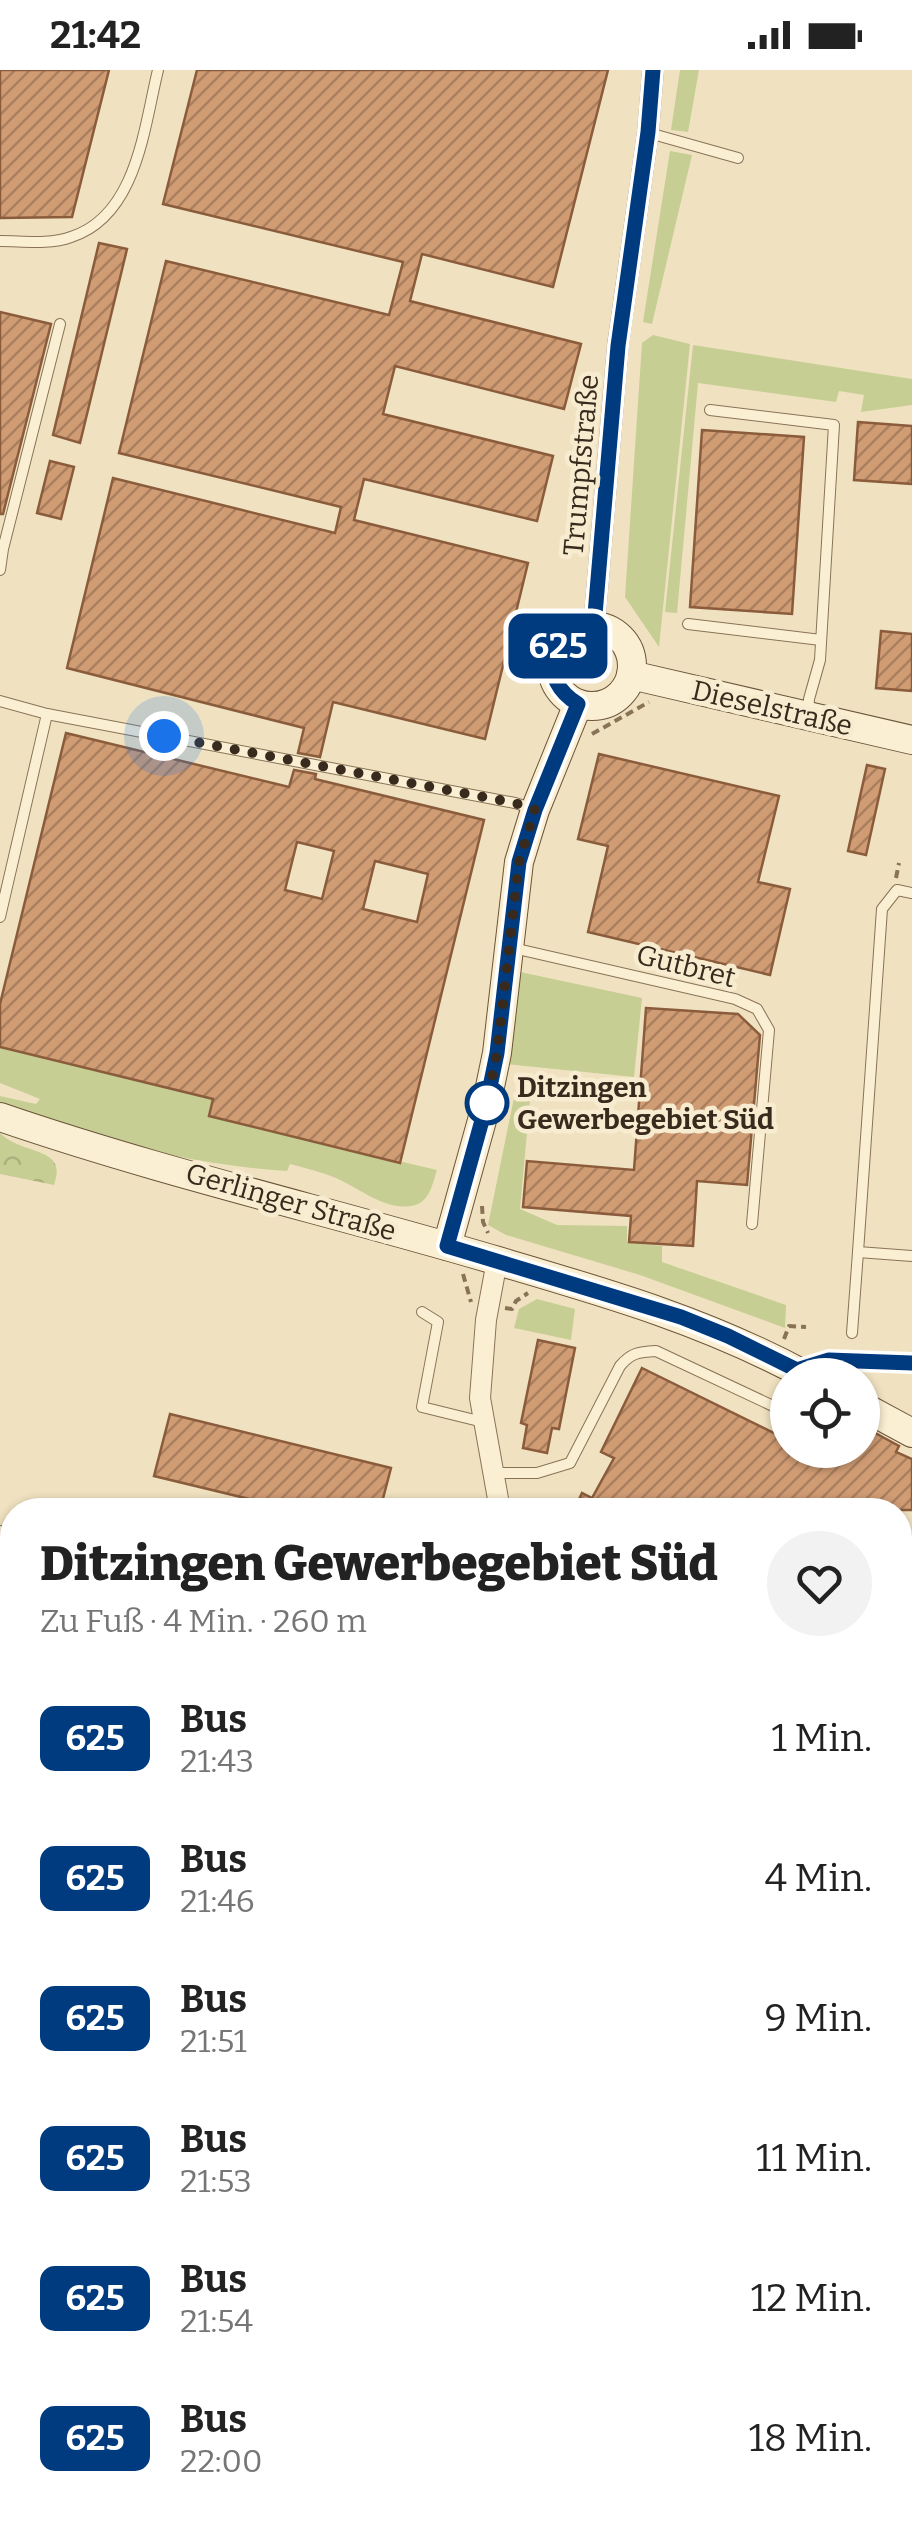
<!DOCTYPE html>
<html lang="de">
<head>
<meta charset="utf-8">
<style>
  body { margin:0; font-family:Bitter,serif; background:#f2f2f2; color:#222; height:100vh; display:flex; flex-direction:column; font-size:38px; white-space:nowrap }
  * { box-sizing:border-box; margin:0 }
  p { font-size:32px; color:#767676 }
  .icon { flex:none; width:55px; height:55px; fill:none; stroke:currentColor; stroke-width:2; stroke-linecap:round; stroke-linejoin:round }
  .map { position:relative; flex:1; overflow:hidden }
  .sheet { position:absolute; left:0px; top:1428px; width:912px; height:1032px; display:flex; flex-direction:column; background:#fff; border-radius:40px 40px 0 0; box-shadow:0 2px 8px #0004 }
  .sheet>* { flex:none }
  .badge { padding:0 20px; border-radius:15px; font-size:35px; line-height:65px }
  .buttons { position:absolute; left:770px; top:1288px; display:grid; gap:20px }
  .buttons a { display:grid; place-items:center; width:110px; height:110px; border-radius:50%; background:#fff; box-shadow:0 2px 8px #0004; font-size:50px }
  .you { position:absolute; width:50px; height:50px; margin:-25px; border:8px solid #fff; border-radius:50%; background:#1a73e8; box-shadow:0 0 0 15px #1a73e833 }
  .map>.badge { position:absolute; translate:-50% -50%; box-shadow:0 0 0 5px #fff }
  .round { display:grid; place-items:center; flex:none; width:105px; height:105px; border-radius:52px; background:#f2f2f2 }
  .overview { display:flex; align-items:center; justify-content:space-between; height:170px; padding:0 40px }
  h1 { font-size:48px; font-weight:800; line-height:75px }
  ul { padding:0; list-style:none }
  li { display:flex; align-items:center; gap:30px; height:140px; padding:0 40px }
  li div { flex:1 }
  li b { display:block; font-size:38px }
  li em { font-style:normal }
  li .badge { min-width:110px; font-weight:700; text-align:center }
  .status { display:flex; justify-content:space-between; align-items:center; height:70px; padding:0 50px; background:#fff; direction:ltr }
  .status svg { height:28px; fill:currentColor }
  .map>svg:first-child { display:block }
  .grass { fill:#c6ce93 }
  .forest { fill:url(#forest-crowns) }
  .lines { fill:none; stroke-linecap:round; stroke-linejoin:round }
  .stream { stroke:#6a9087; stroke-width:5 }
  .building { fill:url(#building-hatch); stroke:#8a5c3c; stroke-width:2.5; fill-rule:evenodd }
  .lane-casing { stroke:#897357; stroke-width:12 }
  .street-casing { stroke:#897357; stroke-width:22 }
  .secondary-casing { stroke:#6b543a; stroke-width:30 }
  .path { stroke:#897357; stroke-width:4; stroke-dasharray:8 5; stroke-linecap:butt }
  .lane { stroke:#faefd3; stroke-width:10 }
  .street { stroke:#faefd3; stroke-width:20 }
  .secondary { stroke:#faefd3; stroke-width:28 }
  .highway-bridge-casing { stroke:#57412c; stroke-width:38; stroke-linecap:butt }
  .highway-bridge { stroke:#e3a44c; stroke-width:35 }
  .line-casing { stroke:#fff; stroke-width:22 }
  .line { stroke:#003b80; stroke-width:15 }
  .walk { stroke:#382a1c; stroke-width:10; stroke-dasharray:0 18 }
  .stop-dot { fill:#fff; stroke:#003b80; stroke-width:5 }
  .labels { text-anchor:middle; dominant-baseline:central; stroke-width:9; stroke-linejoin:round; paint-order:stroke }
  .street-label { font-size:28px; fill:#382a1c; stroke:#f7ecd0 }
  .stop-label { font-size:28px; font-weight:bold; fill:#382a1c; stroke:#f7ecd0; text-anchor:start }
</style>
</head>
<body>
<div class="status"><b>21:42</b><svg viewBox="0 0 49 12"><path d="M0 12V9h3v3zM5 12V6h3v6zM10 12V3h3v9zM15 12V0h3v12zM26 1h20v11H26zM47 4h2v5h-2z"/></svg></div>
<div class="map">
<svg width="912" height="2459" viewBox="0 0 912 2459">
  <defs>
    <pattern id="forest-crowns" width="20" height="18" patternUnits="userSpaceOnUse" patternTransform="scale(2.5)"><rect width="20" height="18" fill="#c6ce93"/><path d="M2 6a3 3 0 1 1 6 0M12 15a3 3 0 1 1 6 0" fill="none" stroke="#abb17e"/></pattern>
    <pattern id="building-hatch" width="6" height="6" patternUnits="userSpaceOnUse" patternTransform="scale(2.5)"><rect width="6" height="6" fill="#d09c74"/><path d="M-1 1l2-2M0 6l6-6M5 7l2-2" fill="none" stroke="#aa7f5e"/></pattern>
  </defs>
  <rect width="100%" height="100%" fill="#f0e2c0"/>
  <g class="grass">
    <polygon points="680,0 699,0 688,62 671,60"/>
    <polygon points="670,81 692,85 652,254 643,252"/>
    <polygon points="653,265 690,274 659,577 625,527 642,273"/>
    <polygon points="693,275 912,309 912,335 861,342 864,325 839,321 836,332 698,313 677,543 665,542"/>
    <polygon points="511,900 642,928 634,1007 505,994"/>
    <path d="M0,977L213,1029L210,1047L437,1100C433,1112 430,1129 418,1134C391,1145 359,1118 336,1108C321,1102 305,1098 290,1094L287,1101C189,1095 94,1068 0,1038V1026L36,1034L40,1029L0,1013Z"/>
    <polygon points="516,1018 531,1019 520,1139 557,1155 627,1156 627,1173 662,1176 662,1192 786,1235 785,1258 640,1205 506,1165 488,1155"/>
    <polygon points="537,1229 575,1239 571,1270 514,1258 519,1239"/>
    <polygon points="912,2062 912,2195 900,2190 900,2070"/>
    <polygon points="49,2448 473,2448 452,2459 54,2459"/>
  </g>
  <g class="forest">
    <path d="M0,1063C23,1086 69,1076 54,1115L0,1104Z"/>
    <polygon points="0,2118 7,2134 12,2133 12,2352 4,2329 9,2319 0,2296"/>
  </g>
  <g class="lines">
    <g class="stream">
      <polyline points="900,2026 912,2027"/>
      <polyline points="275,2459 288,2449 304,2448"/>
    </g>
  </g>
  <g class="building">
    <polygon points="0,0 109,0 72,147 0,148"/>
    <polygon points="197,0 608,0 553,217 422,184 410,231 581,274 564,339 395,296 383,344 553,386 537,451 364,409 354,450 528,493 485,669 333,632 320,687 298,683 304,658 67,598 113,408 335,463 341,437 119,383 166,191 389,245 403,192 163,134"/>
    <polygon points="99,173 127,179 80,373 53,365"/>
    <polygon points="0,242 51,254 3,444 0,444"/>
    <polygon points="858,352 912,356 912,414 854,410"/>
    <polygon points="702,360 804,367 792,544 690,537"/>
    <polygon points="50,391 74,397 61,449 37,443"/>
    <polygon points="881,561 912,564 912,621 876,618"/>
    <path d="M66,663L289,717L294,700L316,704L315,709L484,750L400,1093L209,1046L213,1029L0,977V934ZM297,772L334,781L322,829L285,820ZM375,791L428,804L417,852L363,839Z"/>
    <polygon points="599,684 779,726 758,812 790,819 770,905 588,862 608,776 578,769"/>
    <polygon points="867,695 885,699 866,785 848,781"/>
    <polygon points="646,938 738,944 760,965 747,1115 697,1111 693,1176 629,1172 631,1146 523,1137 527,1091 634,1100"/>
    <polygon points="538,1270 575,1278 559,1359 552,1358 547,1383 523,1378 527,1355 521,1353"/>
    <polygon points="642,1298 788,1370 788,1380 862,1380 862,1356 866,1358 899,1376 896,1382 912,1389 912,1440 574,1440 582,1423 592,1428 614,1388 601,1382"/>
    <polygon points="170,1344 391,1398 380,1440 295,1440 154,1406"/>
  </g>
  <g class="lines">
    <defs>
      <g id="lane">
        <polyline points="649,63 738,88"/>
        <path d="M0,171C23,171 49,175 71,167C137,146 144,57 158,0"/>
        <polyline points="710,340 834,355 820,590 809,629 808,646"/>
        <polyline points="0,500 3,479 60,254"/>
        <polyline points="688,554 821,570"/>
        <polyline points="0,631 47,644 0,847"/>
        <polyline points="47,644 515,733 534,739"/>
        <polyline points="912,823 897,820 882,839 858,1182 912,1186"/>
        <polyline points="513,878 735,929 757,939 769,960 752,1154"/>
        <polyline points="422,1242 438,1252 422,1337 483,1352"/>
        <polyline points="852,1263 858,1182"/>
        <polyline points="804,1298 829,1290 912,1293"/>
        <path d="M493,1403H537L570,1393L620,1296C631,1283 638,1282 656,1281L788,1343"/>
        <polyline points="0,1461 12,1478"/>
        <polyline points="0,1593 12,1589"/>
      </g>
      <g id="street">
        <polyline points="594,556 618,275 648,62 653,0"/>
        <polyline points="497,1191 486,1250 480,1328 500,1440"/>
        <polyline points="900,1863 912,1863"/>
        <polyline points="0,1930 12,1932"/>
        <polyline points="900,2308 912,2312"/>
        <polyline points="900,2348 912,2347"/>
        <polyline points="900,2424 912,2408"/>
        <polyline points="467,2459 489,2448"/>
        <polyline points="621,2459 641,2448"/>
        <polyline points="875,2459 883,2448"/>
      </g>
      <g id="secondary">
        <circle cx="592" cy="596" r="40"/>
        <polyline points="631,605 912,670"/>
        <path d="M0,1047C163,1103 333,1142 498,1191C607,1223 705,1251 805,1305"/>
        <polyline points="447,1176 486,1036 497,983 519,792 535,740 578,634"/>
        <polyline points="862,1336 912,1363"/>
      </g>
    </defs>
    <use href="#lane" class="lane-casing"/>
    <use href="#street" class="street-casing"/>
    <use href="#secondary" class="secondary-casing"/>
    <g class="path">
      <polyline points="592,664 649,632"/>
      <polyline points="896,808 899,793"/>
      <polyline points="482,1136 483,1152 488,1163"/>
      <polyline points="463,1204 471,1232"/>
      <polyline points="505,1238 512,1239 516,1231 528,1223"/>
      <polyline points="784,1269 789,1256 806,1257"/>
      <polyline points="0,1722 12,1712"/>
      <polyline points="0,2131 12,2161"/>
      <polyline points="900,2153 912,2153"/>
      <polyline points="186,2459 216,2448"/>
    </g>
    <use href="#lane" class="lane"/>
    <use href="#street" class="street"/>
    <use href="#secondary" class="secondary"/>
    <defs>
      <polyline id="highway-bridge" points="0,2404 12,2437"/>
    </defs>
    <use href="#highway-bridge" class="highway-bridge-casing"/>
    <use href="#highway-bridge" class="highway-bridge"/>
  </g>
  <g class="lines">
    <defs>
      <path id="line" d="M653,0L648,62L618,276L594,556C546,562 538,610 578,634L535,740L519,792L497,983L486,1036L447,1176L681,1247L728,1266L797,1300L829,1290L912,1293"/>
    </defs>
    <use href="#line" class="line-casing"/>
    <use href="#line" class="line"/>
    <polyline class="walk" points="164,666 515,733 535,740 519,792 497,983 486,1036 487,1033"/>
  </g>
  <circle class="stop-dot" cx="487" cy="1033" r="20"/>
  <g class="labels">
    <g class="street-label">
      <text transform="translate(581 395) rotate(-85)">Trumpfstraße</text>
      <text transform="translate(772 638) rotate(13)">Dieselstraße</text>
      <text transform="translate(686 896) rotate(14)">Gutbret</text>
      <text transform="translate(291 1132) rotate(16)">Gerlinger Straße</text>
    </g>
    <g class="stop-label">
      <text x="517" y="1017">Ditzingen<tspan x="517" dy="32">Gewerbegebiet Süd</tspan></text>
    </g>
  </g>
</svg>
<div class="buttons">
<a><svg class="icon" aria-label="locate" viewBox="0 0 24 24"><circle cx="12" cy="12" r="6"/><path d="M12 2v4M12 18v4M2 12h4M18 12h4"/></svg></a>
</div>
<div class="you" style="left:164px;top:666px"></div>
<b class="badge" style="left:558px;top:576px;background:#003b80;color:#fff">625</b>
<section class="sheet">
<div class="overview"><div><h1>Ditzingen Gewerbegebiet Süd</h1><p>Zu Fuß · 4 Min. · 260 m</p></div><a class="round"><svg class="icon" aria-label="heart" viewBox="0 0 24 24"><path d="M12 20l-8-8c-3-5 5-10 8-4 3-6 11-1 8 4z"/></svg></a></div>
<ul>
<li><span class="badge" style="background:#003b80;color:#fff">625</span><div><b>Bus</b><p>21:43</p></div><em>1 Min.</em></li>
<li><span class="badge" style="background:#003b80;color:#fff">625</span><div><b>Bus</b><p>21:46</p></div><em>4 Min.</em></li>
<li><span class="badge" style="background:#003b80;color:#fff">625</span><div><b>Bus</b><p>21:51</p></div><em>9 Min.</em></li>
<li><span class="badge" style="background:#003b80;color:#fff">625</span><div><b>Bus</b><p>21:53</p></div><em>11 Min.</em></li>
<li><span class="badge" style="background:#003b80;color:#fff">625</span><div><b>Bus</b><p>21:54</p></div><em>12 Min.</em></li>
<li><span class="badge" style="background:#003b80;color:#fff">625</span><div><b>Bus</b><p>22:00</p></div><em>18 Min.</em></li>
</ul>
</section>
</div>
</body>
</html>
